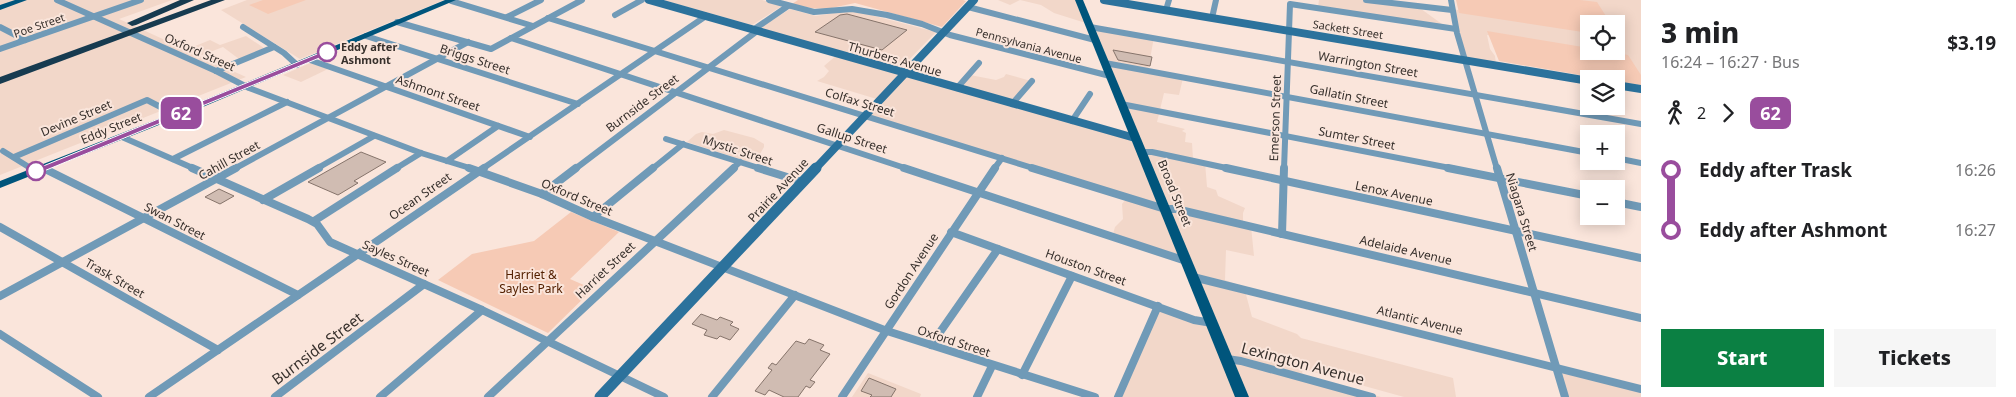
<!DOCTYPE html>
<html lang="en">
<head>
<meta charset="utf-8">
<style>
  body { margin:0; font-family:"Noto Sans",sans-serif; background:#f6f6f6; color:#202124; height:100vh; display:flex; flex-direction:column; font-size:19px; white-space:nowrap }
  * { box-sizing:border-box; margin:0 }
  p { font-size:16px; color:#757577 }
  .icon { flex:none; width:28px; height:28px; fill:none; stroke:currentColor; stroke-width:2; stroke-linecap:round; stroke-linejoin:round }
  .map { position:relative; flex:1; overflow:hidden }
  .side { display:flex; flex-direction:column; background:#fff; width:375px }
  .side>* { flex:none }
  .badge { padding:0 10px; border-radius:8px; font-size:18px; line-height:32px }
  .fabs { position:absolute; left:1580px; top:15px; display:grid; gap:10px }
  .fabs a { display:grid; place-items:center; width:45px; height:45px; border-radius:0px; background:#fff; box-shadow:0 2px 12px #0003; font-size:25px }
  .map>.badge { position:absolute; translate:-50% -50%; box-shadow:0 0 0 2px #fff }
  .legs { display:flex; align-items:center; gap:8px; height:55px; padding:0 20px; font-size:16px }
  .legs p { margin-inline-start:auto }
  .overview { display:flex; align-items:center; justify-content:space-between; height:85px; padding:0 20px }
  h1 { font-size:28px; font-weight:800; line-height:38px }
  .button { display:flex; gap:10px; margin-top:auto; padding:10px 20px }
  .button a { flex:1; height:58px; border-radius:0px; background:#0b8043; color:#fff; font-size:20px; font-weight:800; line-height:58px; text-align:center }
  .button a+a { background:#f6f6f6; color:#202124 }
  ul { padding:0 20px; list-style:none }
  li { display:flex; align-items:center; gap:18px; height:60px; font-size:19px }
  li i { display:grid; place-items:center; width:8px; height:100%; margin:0 6px; background:currentColor }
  li i::after { content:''; width:12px; height:12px; margin:-6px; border:4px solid; border-radius:50%; background:#fff }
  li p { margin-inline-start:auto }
  li:first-child i { background:linear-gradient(#0000 50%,currentColor 0) }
  li:last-child i { background:linear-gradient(currentColor 50%,#0000 0) }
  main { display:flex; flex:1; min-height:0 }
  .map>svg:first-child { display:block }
  .built { fill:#f2d7c9 }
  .green { fill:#f6cab5 }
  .building { fill:#d0bcb2; stroke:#86746b }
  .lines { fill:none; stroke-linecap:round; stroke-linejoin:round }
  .street-far1 { stroke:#709ab7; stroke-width:6 }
  .street { stroke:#709ab7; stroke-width:8 }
  .secondary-far1 { stroke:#2c729c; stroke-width:8 }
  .secondary { stroke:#2c729c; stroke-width:11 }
  .primary { fill:#00557c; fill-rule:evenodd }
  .highway { fill:#173b50; fill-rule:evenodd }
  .line-1 { fill:#994d9d; stroke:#fff }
  .stop-1-dot { fill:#fff; stroke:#994d9d; stroke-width:2.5 }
  .labels { text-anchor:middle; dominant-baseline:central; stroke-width:4; stroke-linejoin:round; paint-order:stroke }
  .far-street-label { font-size:11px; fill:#37302c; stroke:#fae5db }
  .far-stop-label { font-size:11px; font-weight:bold; fill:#37302c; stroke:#fae5db; text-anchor:start }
  .street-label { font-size:12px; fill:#37302c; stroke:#fae5db }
  .park-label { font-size:12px; fill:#542000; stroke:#fae5db }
  .near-street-label { font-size:15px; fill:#37302c; stroke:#fae5db }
</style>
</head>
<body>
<main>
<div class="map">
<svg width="1641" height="397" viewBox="0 0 1641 397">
  <rect width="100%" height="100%" fill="#fae5db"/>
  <g class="built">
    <polygon points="0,0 172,0 119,19 246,77 0,175"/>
    <polygon points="247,0 444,0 300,59 221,10"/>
    <polygon points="663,0 762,0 782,6 752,25"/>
    <polygon points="998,0 1081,0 1092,25 1054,13 1041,5 1020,0 1010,5"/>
    <polygon points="1319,0 1367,0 1417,6 1446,27 1318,7"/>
    <polygon points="1569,0 1641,0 1641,89 1616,84 1616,79 1592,79 1586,70 1628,58 1487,35 1490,49 1495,56 1496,64 1465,59 1452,9 1589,32 1589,51 1616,51 1616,24 1606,24"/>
    <polygon points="790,9 816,16 847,11 859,12 936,32 900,69 758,29"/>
    <polygon points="1092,26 1154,37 1148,70 1183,78 1179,95 1164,93 1157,122 1185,129 1182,131 1186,133 1185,142 1192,143 1193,159 1205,162 1207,187 1216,190 1218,196 1245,208 1243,213 1243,223 1251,226 1254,256 1226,250 1225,280 1244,287 1252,317 1297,334 1301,338 1453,378 1456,397 1404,397 1303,369 1302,373 1305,375 1381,397 1119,397 1157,308 1217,327 1192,262 1113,234 1115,227 1123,219 1122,204 1127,198 867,116 880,100 817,81 824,77 829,71 824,66 838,54 956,87 970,75 996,80 1004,77 1006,74 1031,81 1013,102 1139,139"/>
    <polygon points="246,36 264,48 239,59 223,47 202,55 188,49 210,40 220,45"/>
    <polygon points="310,63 328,69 301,82 283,75"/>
    <polygon points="724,130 754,138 764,144 764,147 760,154 749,162 687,142 696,134 702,132 713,134"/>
    <polygon points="1559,367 1641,387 1641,397 1565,397"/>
    <polygon points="868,373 921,394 920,397 852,397"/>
  </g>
  <g class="green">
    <polygon points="263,0 306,0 268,14 249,5"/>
    <polygon points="798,0 963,0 966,1 942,27 855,3 827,9 811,8 792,4"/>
    <polygon points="1456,0 1580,0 1597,2 1611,24 1589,24 1589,33 1459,13"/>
    <polygon points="1487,31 1589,48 1589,51 1608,51 1628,55 1641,75 1641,85 1616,81 1616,79 1603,79 1499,61"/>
    <polygon points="571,212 619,232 570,279 593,289 548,333 438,280 472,254 534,241"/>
  </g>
  <g class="building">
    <polygon points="847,14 907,30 882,50 815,32 840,15"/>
    <polygon points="1113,50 1152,57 1150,66 1118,60"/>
    <polygon points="361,152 386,162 354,181 358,183 338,195 308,182"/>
    <polygon points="219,189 234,196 220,204 205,197"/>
    <polygon points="701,314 717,320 720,317 733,322 730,325 739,329 730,340 720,336 717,339 704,335 707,330 692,324"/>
    <polygon points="809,339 824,345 820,350 830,354 810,380 815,382 810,388 806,386 798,397 784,397 769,390 765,395 755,391 772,370 768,368 772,363 776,365 796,341 805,344"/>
    <polygon points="869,378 896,389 891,397 870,397 872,395 861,391"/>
  </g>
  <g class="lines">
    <g class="street-far1">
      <polyline points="57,0 216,71 249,88 421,153 473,169"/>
      <polyline points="769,0 814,12 852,9 887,15 922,24 950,35 1110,76"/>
      <polyline points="1366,0 1452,10"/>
      <polyline points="1451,0 1457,33 1497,169"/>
      <polyline points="451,1 533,26"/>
      <polyline points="968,7 1095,40"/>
      <polyline points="1166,10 1169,0"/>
      <polyline points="615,15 642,0"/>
      <polyline points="507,17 541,0"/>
      <polyline points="548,18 1036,169"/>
      <polyline points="1212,18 1216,0"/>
      <polyline points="397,22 491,49 582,0"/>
      <polyline points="0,27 25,40"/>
      <polyline points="243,27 284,53 297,65"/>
      <polyline points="1090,27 1641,124"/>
      <polyline points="753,30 788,6"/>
      <polyline points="366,36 578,104"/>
      <polyline points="511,38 908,169"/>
      <polyline points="0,49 141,0"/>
      <polyline points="310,60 530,137"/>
      <polyline points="1105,63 1589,153"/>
      <polyline points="216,71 274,47"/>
      <polyline points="957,88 979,63"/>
      <polyline points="1012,104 1032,81"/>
      <polyline points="1121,104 1455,169"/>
      <polyline points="1072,121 1090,94"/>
      <polyline points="122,137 195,169"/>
      <polyline points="666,139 762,169"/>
      <polyline points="3,151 32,169"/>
      <polyline points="1141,152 1152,152 1231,169"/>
      <polyline points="14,157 147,100 176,115"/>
      <polyline points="1616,158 1641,163"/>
      <polyline points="173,159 287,102"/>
      <polyline points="447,161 498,126"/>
      <polyline points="43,168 45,169"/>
      <polyline points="234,169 468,42"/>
      <polyline points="316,169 374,136"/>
      <polyline points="395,169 421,153"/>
      <polyline points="482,169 706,16"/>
      <polyline points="575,169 757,31"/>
      <polyline points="652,169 683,144"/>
      <polyline points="732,169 740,162"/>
      <polyline points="994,169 1002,158"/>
      <polyline points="1284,169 1290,4 1456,29"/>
    </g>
    <g class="street">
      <polyline points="30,168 35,171"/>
      <polyline points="43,168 298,295"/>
      <polyline points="192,168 308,219 317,224 330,242 482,310 664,397"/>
      <polyline points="469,168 542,194 593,217 887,331 1095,397"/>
      <polyline points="758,168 803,182"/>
      <polyline points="904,168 1186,261"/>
      <polyline points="1032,168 1165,209 1176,209 1641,318"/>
      <polyline points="1226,168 1641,258"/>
      <polyline points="1448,168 1589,196"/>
      <polyline points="1497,168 1565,397"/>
      <polyline points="542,194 576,168"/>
      <polyline points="263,200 319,168"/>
      <polyline points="1616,202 1641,207"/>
      <polyline points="593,217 653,168"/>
      <polyline points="314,221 397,168"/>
      <polyline points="0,227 218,350"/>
      <polyline points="951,232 1194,320 1212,323"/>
      <polyline points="1282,234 1284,168"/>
      <polyline points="1193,277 1641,389"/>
      <polyline points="0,296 236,168"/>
      <polyline points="0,334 98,397"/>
      <polyline points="931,345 998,249"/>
      <polyline points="1227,359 1241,361 1372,397"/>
      <polyline points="1022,375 1072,276"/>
      <polyline points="149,397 484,168"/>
      <polyline points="275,397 424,284"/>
      <polyline points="380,397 482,310"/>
      <polyline points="488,397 734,168"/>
      <polyline points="712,397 795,295"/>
      <polyline points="842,397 995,168"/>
      <polyline points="977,397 992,366"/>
      <polyline points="1118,397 1158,306"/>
    </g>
    <g class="secondary-far1">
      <polyline points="649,0 1135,138"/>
      <polyline points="1104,0 1589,81"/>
      <polyline points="1616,85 1641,89"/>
      <polyline points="815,169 974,0"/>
    </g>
    <polyline class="secondary" points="600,397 816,168"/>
    <g class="primary">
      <polygon points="15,0 27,0 0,10 0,5"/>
      <polygon points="445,0 456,0 179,117 0,188 0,181 173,113"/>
      <polygon points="1075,0 1083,0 1249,397 1235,397"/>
    </g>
    <g class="highway">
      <polygon points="180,0 194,0 136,25 132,26 127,23"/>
      <polygon points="211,0 225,0 0,84 0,77"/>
    </g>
  </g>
  <polygon class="line-1" points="327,50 329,51 329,54 39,173 36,174 31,171"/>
  <g class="stop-1-dot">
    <circle cx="327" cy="52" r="9"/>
    <circle cx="36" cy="171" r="9"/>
  </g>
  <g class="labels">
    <g class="far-street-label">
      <text transform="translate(39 25) rotate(-19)">Poe Street</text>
      <text transform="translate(1348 29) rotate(9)">Sackett Street</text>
      <text transform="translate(1029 45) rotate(15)">Pennsylvania Avenue</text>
    </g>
    <g class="far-stop-label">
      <text x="341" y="46">Eddy after<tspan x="341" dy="13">Ashmont</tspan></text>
    </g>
    <g class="street-label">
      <text transform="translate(200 52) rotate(24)">Oxford Street</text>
      <text transform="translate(475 59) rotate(18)">Briggs Street</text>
      <text transform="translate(895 59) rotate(16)">Thurbers Avenue</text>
      <text transform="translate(1368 64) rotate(10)">Warrington Street</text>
      <text transform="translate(438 93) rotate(19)">Ashmont Street</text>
      <text transform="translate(1349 96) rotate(11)">Gallatin Street</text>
      <text transform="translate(860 102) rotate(17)">Colfax Street</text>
      <text transform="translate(642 103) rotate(-37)">Burnside Street</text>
      <text transform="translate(76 118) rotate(-23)">Devine Street</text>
      <text transform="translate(1275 118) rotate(-88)">Emerson Street</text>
      <text transform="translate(111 128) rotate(-22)">Eddy Street</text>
      <text transform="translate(852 138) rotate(18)">Gallup Street</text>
      <text transform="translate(1357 138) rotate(11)">Sumter Street</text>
      <text transform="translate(738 150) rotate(18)">Mystic Street</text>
      <text transform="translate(229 160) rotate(-29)">Cahill Street</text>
      <text transform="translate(778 190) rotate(-47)">Prairie Avenue</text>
      <text transform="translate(1175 193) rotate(68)">Broad Street</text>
      <text transform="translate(1394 193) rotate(12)">Lenox Avenue</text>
      <text transform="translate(420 196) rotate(-35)">Ocean Street</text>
      <text transform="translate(577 197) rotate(23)">Oxford Street</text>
      <text transform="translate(1522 212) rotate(73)">Niagara Street</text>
      <text transform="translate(175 221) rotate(27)">Swan Street</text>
      <text transform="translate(1406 250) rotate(13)">Adelaide Avenue</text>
      <text transform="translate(396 258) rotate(24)">Sayles Street</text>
      <text transform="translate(1086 267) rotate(20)">Houston Street</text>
      <text transform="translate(605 270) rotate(-43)">Harriet Street</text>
      <text transform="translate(911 271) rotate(-57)">Gordon Avenue</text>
      <text transform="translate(115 278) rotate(30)">Trask Street</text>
      <text transform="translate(1420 320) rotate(14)">Atlantic Avenue</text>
      <text transform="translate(954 341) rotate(18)">Oxford Street</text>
    </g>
    <g class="park-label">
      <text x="531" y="274">Harriet &amp;<tspan x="531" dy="14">Sayles Park</tspan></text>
    </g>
    <g class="near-street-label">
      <text transform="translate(317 348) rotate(-37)">Burnside Street</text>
      <text transform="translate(1303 363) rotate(15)">Lexington Avenue</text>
    </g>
  </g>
</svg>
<div class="fabs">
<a><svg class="icon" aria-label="locate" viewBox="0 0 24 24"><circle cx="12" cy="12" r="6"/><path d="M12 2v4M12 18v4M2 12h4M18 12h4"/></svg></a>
<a><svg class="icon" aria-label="layers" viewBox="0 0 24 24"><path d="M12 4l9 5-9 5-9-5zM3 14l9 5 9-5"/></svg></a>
<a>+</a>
<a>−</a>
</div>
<b class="badge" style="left:181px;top:113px;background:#994d9d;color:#fff">62</b>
</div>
<section class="side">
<div class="overview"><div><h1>3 min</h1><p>16:24 – 16:27 · Bus</p></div><b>$3.19</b></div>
<div class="legs"><svg class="icon" aria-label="walk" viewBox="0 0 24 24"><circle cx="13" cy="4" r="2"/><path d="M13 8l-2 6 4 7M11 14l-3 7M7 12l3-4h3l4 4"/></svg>2<svg class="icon" aria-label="forward" viewBox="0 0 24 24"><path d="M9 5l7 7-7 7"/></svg><b class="badge" style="background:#994d9d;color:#fff">62</b></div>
<ul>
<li><i style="color:#994d9d"></i><b>Eddy after Trask</b><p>16:26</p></li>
<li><i style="color:#994d9d"></i><b>Eddy after Ashmont</b><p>16:27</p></li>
</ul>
<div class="button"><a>Start</a><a>Tickets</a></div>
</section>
</main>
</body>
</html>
